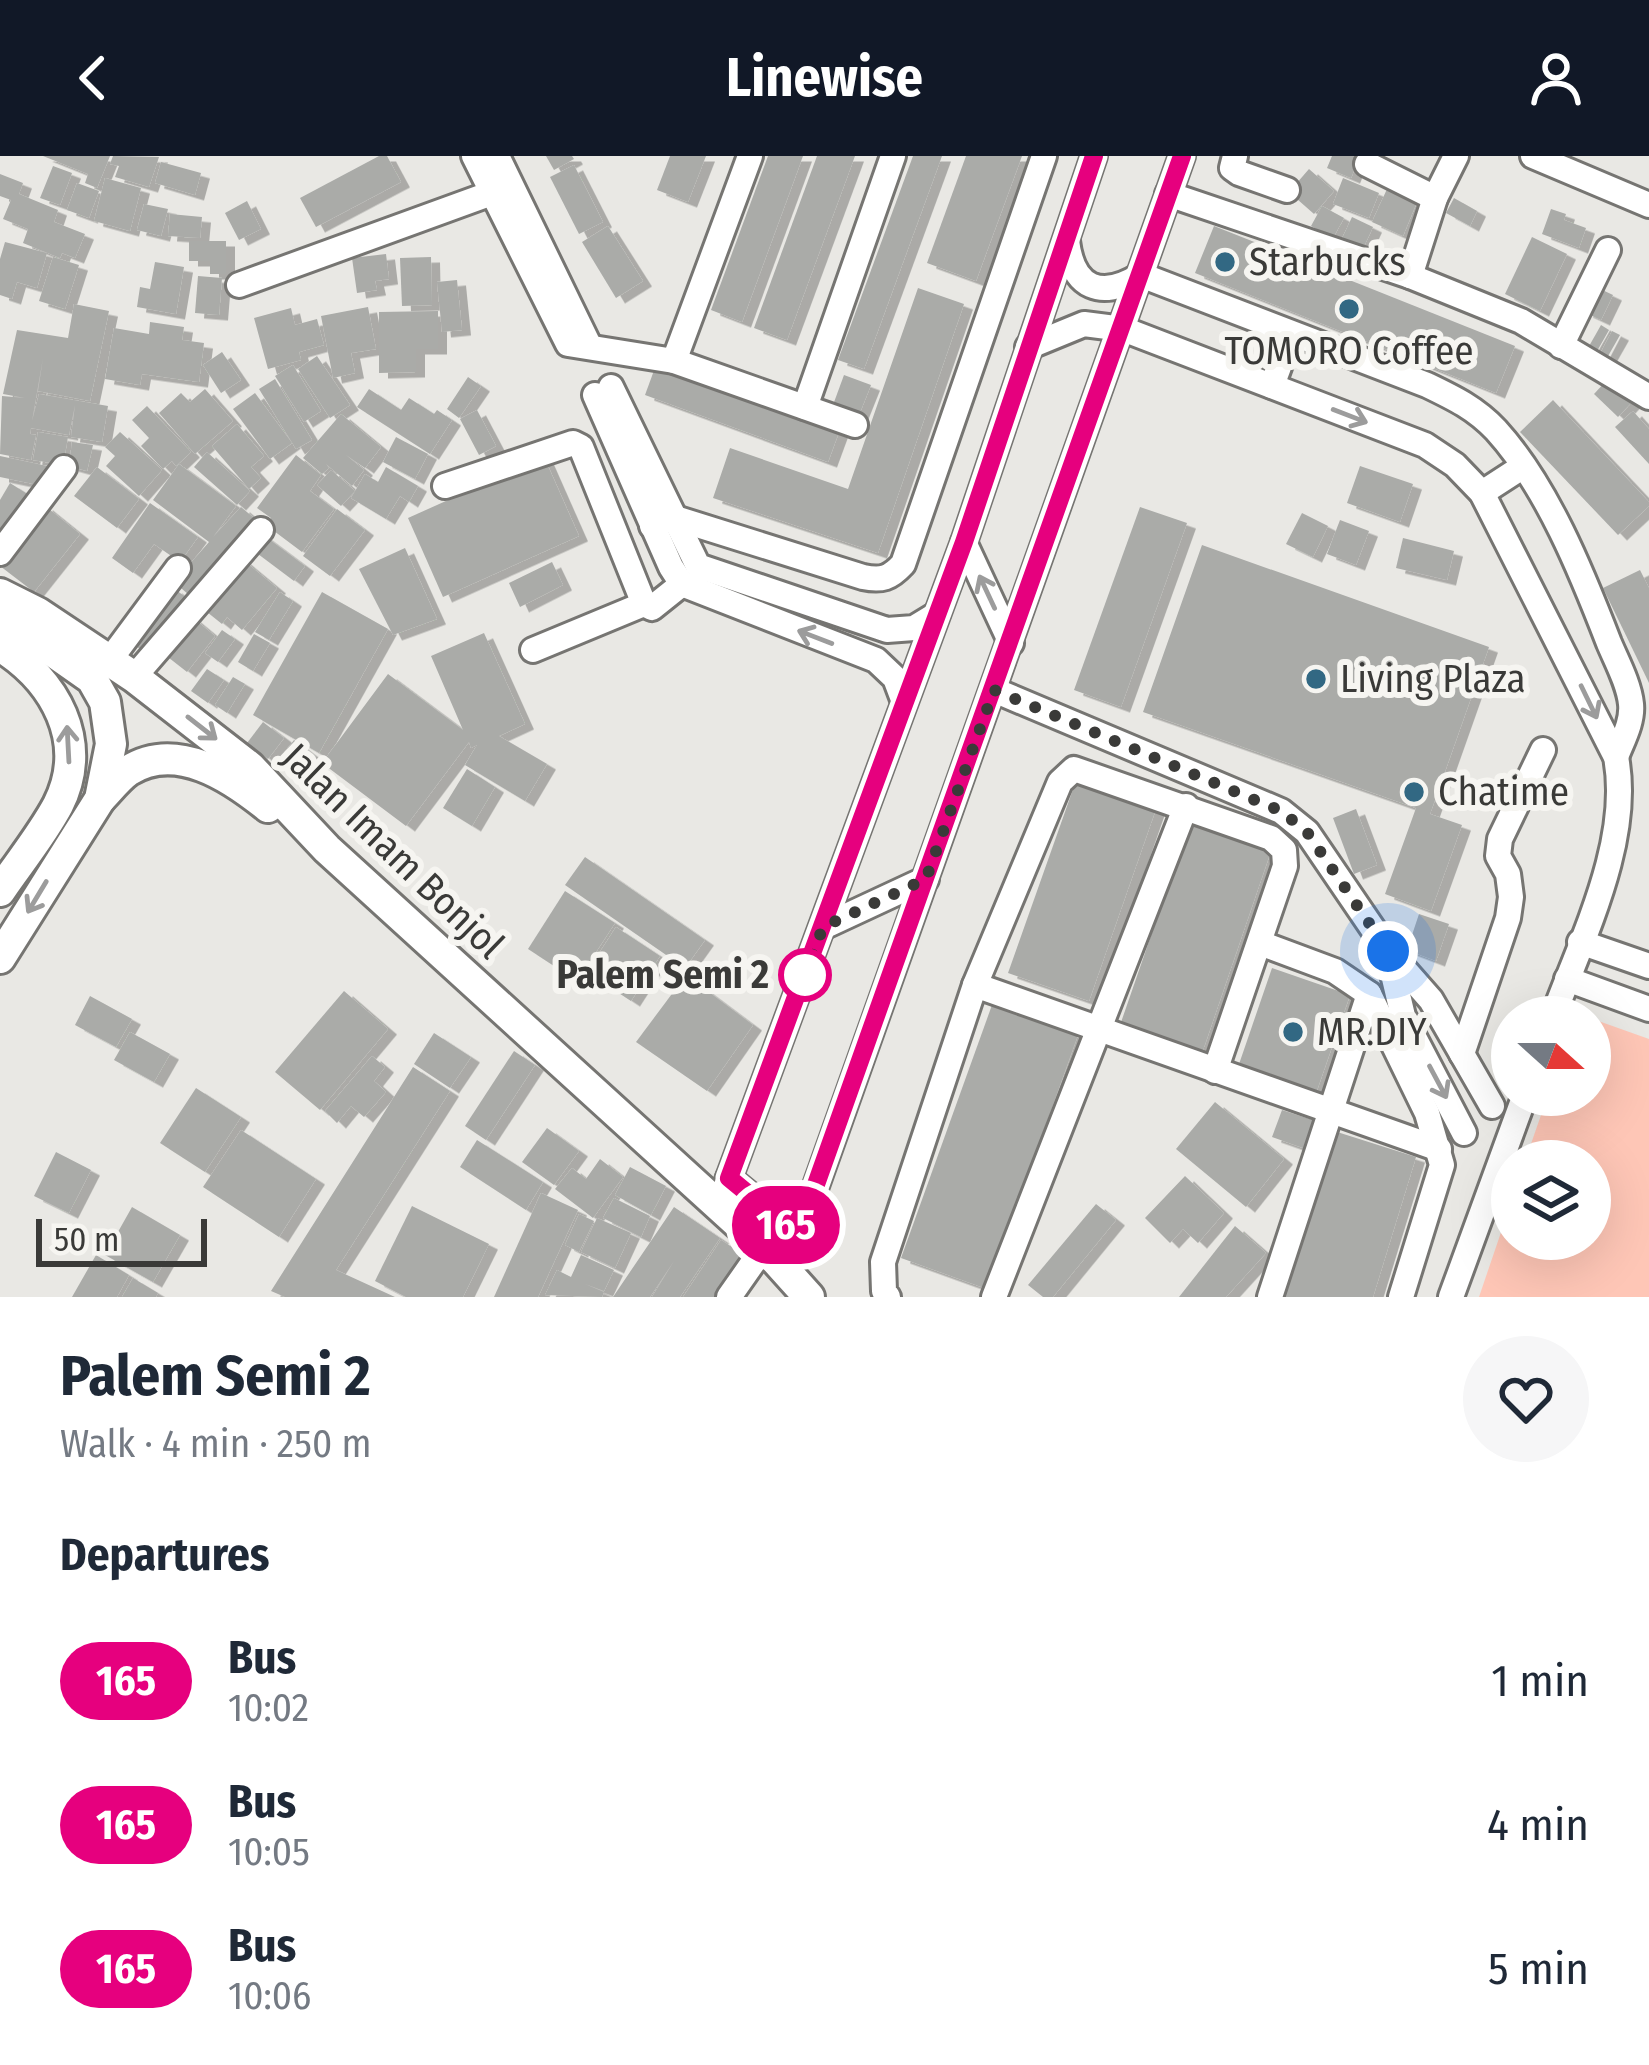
<!DOCTYPE html>
<html lang="en">
<head>
<meta charset="utf-8">
<style>
  body { margin:0; font-family:"Fira Sans Condensed",sans-serif; background:#f6f6f7; color:#1f2937; height:100vh; display:flex; flex-direction:column; font-size:45px; white-space:nowrap }
  * { box-sizing:border-box; margin:0 }
  p { font-size:39px; color:#747a83 }
  .icon { flex:none; width:66px; height:66px; fill:none; stroke:currentColor; stroke-width:2; stroke-linecap:round; stroke-linejoin:round }
  .map { position:relative; height:1141px; overflow:hidden }
  .details { display:flex; flex-direction:column; background:#fff; flex:1 }
  .details>* { flex:none }
  .badge { padding:0 24px; border-radius:39px; font-size:42px; line-height:78px }
  .needle { width:78px; rotate:111deg }
  .fabs { position:absolute; left:1491px; top:840px; display:grid; gap:24px }
  .fabs a { display:grid; place-items:center; width:120px; height:120px; border-radius:50%; background:#fff; box-shadow:0 12px 48px #0002; font-size:60px }
  .scale { position:absolute; left:36px; bottom:30px; width:171px; box-sizing:border-box; padding-left:12px; border:6px solid #3a3a38; border-top:0; font-size:33px; line-height:42px; white-space:nowrap; color:#3a3a38; -webkit-text-stroke:9px #f6f5f1; paint-order:stroke }
  .you { position:absolute; width:60px; height:60px; margin:-30px; border:9px solid #fff; border-radius:50%; background:#1a73e8; box-shadow:0 0 0 18px #1a73e833 }
  .map>.badge { position:absolute; translate:-50% -50%; box-shadow:0 0 0 6px #fff }
  h2 { padding:0 60px; font-size:45px; line-height:108px }
  .round { display:grid; place-items:center; flex:none; width:126px; height:126px; border-radius:63px; background:#f6f6f7 }
  .headline { display:flex; align-items:center; justify-content:space-between; height:204px; padding:0 60px }
  h1 { font-size:57px; font-weight:700; line-height:90px }
  ul { padding:0; list-style:none }
  li { display:flex; align-items:center; gap:36px; height:144px; padding:0 60px }
  li div { flex:1 }
  li b { display:block; font-size:45px }
  li em { font-style:normal }
  li .badge { min-width:132px; font-weight:700; text-align:center }
  header { display:flex; justify-content:space-between; align-items:center; height:156px; padding:0 60px; background:#111827; color:#fff; font-size:54px; font-weight:700 }
  .map>svg:first-child { display:block }
  .green { fill:#fec6b6 }
  .building { fill:#aaaba8; filter:url(#shadow) }
  .lines { fill:none; stroke-linecap:round; stroke-linejoin:round }
  .minor-casing { stroke:#767572; stroke-width:30 }
  .major-casing { stroke:#767572; stroke-width:36 }
  .minor { stroke:#fff; stroke-width:24 }
  .major { stroke:#fff; stroke-width:30 }
  .oneway { stroke:#9c9c9c }
  .line-casing { stroke:#fff; stroke-width:27 }
  .line { stroke:#e6007e; stroke-width:18 }
  .walk { stroke:#3a3a38; stroke-width:12; stroke-dasharray:0 21.6 }
  .poi-dot { fill:#326883; stroke:#f6f5f1; stroke-width:4.5 }
  .stop-dot { fill:#fff; stroke:#e6007e; stroke-width:6 }
  .labels { text-anchor:middle; dominant-baseline:central; stroke-width:12; stroke-linejoin:round; paint-order:stroke }
  .poi-label { font-size:39px; fill:#3a3a38; stroke:#f6f5f1; text-anchor:start }
  .street-label { font-size:39px; fill:#3a3a38; stroke:#f6f5f1 }
  .stop-label { font-size:39px; font-weight:bold; fill:#3a3a38; stroke:#f6f5f1; text-anchor:end }
</style>
</head>
<body>
<header><svg class="icon" aria-label="back" viewBox="0 0 24 24"><path d="M15 5l-7 7 7 7"/></svg>Linewise<svg class="icon" aria-label="person" viewBox="0 0 24 24"><circle cx="12" cy="8" r="4"/><path d="M4 21q1-7 8-7t8 7"/></svg></header>
<div class="map">
<svg width="1649" height="1141" viewBox="0 0 1649 1141">
  <defs>
    <filter id="shadow"><feDropShadow dx="9" dy="5.5" stdDeviation="0" flood-color="#0004"/></filter>
  </defs>
  <rect width="100%" height="100%" fill="#e9e8e4"/>
  <polygon class="green" points="1590,862 1649,883 1649,1141 1479,1141 1512,1044 1512,1083 1590,1083 1590,1005 1525,1005 1548,939 1590,939"/>
  <g class="building">
    <polygon points="43,0 110,0 97,32 85,27 88,18"/>
    <polygon points="113,0 159,1 149,31 115,21 119,10 110,8"/>
    <polygon points="379,0 387,0 401,26 316,71 300,42"/>
    <polygon points="546,0 572,0 574,3 554,14"/>
    <polygon points="670,0 706,0 688,46 657,34"/>
    <polygon points="768,0 803,0 742,166 711,154"/>
    <polygon points="817,0 855,0 787,184 754,172"/>
    <polygon points="913,0 942,0 864,213 838,204"/>
    <polygon points="966,0 1022,0 976,125 927,107"/>
    <polygon points="1332,0 1360,0 1351,22 1327,12"/>
    <polygon points="161,6 201,17 195,39 155,27"/>
    <polygon points="574,9 603,66 579,78 550,21"/>
    <polygon points="53,10 72,17 60,49 40,42"/>
    <polygon points="1309,13 1334,35 1314,58 1289,36"/>
    <polygon points="0,18 23,27 19,38 58,54 54,66 85,78 75,102 62,97 60,102 23,87 28,73 3,63 11,44 0,40"/>
    <polygon points="105,22 141,32 130,75 94,65"/>
    <polygon points="1343,22 1379,37 1369,62 1333,48"/>
    <polygon points="77,27 99,35 89,62 67,54"/>
    <polygon points="1387,33 1417,46 1403,80 1372,66"/>
    <polygon points="1454,42 1477,55 1470,70 1446,57"/>
    <polygon points="247,45 261,73 239,84 225,57"/>
    <polygon points="144,48 168,53 161,80 137,74"/>
    <polygon points="1322,50 1344,62 1333,82 1311,70"/>
    <polygon points="1551,53 1566,58 1564,64 1586,72 1579,92 1542,78"/>
    <polygon points="170,58 202,61 200,82 168,80"/>
    <polygon points="1352,61 1373,71 1361,97 1340,87"/>
    <polygon points="608,70 643,125 616,142 582,86"/>
    <polygon points="1214,70 1515,190 1496,237 1195,117"/>
    <polygon points="1532,81 1567,98 1540,155 1505,138"/>
    <polygon points="189,85 226,85 226,118 210,118 210,105 189,105"/>
    <polygon points="5,86 47,97 37,132 17,126 12,143 0,139 0,103"/>
    <polygon points="386,98 389,123 375,125 377,134 357,137 352,102"/>
    <polygon points="53,101 79,109 65,153 39,145"/>
    <polygon points="431,101 432,149 402,150 400,102"/>
    <polygon points="155,106 184,111 176,158 137,151 140,131 150,133"/>
    <polygon points="198,120 222,122 219,159 195,157"/>
    <polygon points="457,124 462,174 442,176 437,126"/>
    <polygon points="1596,131 1613,139 1601,164 1584,156"/>
    <polygon points="918,132 964,148 878,397 713,342 730,292 848,333"/>
    <polygon points="74,148 109,155 90,245 38,235 43,202 32,265 39,238 108,250 102,286 71,281 75,249 69,279 31,272 30,278 36,279 31,304 0,298 2,240 25,242 3,238 17,174 68,182"/>
    <polygon points="368,151 376,193 351,197 355,217 333,222 321,160"/>
    <polygon points="291,152 295,169 317,163 324,189 299,196 301,204 268,213 254,162"/>
    <polygon points="438,155 438,193 416,193 416,216 379,217 379,156"/>
    <polygon points="150,166 184,171 182,184 204,187 199,226 142,218 140,229 105,223 114,172 149,178"/>
    <polygon points="1601,169 1609,174 1596,197 1588,192"/>
    <polygon points="1612,175 1620,179 1607,202 1600,198"/>
    <polygon points="222,196 241,224 221,237 203,209"/>
    <polygon points="317,200 350,249 330,262 298,213"/>
    <polygon points="293,209 321,255 304,266 275,220"/>
    <polygon points="656,209 839,276 828,306 645,239"/>
    <polygon points="844,219 871,229 859,259 833,249"/>
    <polygon points="468,221 481,230 459,262 447,253"/>
    <polygon points="275,223 312,284 296,293 259,233"/>
    <polygon points="1607,224 1631,247 1618,261 1594,238"/>
    <polygon points="205,233 233,265 195,298 159,257 181,237 190,246"/>
    <polygon points="369,233 401,254 409,242 434,258 437,254 452,264 430,298 357,251"/>
    <polygon points="255,237 292,287 270,303 233,253"/>
    <polygon points="1553,244 1649,346 1649,350 1618,379 1520,276"/>
    <polygon points="147,250 191,296 176,310 172,305 163,313 141,290 149,282 132,264"/>
    <polygon points="477,254 496,290 479,299 460,263"/>
    <polygon points="1633,255 1649,273 1649,308 1615,271"/>
    <polygon points="341,258 381,291 365,312 346,299 364,314 352,330 326,308 329,312 322,318 303,302"/>
    <polygon points="237,268 264,300 251,311 261,322 249,333 212,290"/>
    <polygon points="38,276 68,281 63,309 33,304"/>
    <polygon points="120,276 162,314 139,340 106,310 115,300 105,291"/>
    <polygon points="396,281 428,298 415,323 383,306"/>
    <polygon points="72,286 93,289 87,315 69,310"/>
    <polygon points="207,296 250,335 237,349 194,311"/>
    <polygon points="296,299 321,319 310,335 334,353 302,396 266,369 271,362 257,352"/>
    <polygon points="0,300 52,311 48,331 0,321"/>
    <polygon points="544,301 579,380 443,441 408,362"/>
    <polygon points="179,308 236,350 213,381 241,351 254,362 245,373 253,379 196,445 174,426 209,386 153,344"/>
    <polygon points="1360,310 1413,328 1400,366 1347,347"/>
    <polygon points="97,311 139,343 117,372 74,340"/>
    <polygon points="386,311 418,330 409,346 400,340 386,363 351,342 365,318 378,326"/>
    <polygon points="331,314 355,335 341,350 317,329"/>
    <polygon points="10,327 29,339 0,390 0,344"/>
    <polygon points="150,347 198,381 180,406 154,388 133,417 112,402"/>
    <polygon points="44,349 80,378 34,436 0,410 0,404"/>
    <polygon points="1140,351 1187,367 1121,551 1074,534"/>
    <polygon points="337,353 365,374 330,420 303,400"/>
    <polygon points="1302,357 1328,370 1313,401 1286,388"/>
    <polygon points="1340,364 1369,375 1356,409 1327,398"/>
    <polygon points="262,378 305,410 294,425 250,392"/>
    <polygon points="1403,382 1454,395 1447,424 1396,412"/>
    <polygon points="1202,389 1489,491 1430,658 1462,669 1431,755 1385,738 1416,652 1143,556"/>
    <polygon points="405,392 437,463 393,479 359,413"/>
    <polygon points="242,403 277,432 242,474 227,461 222,468 202,452"/>
    <polygon points="552,406 563,429 520,451 509,427"/>
    <polygon points="1640,414 1649,432 1649,527 1603,432"/>
    <polygon points="173,432 190,444 150,500 133,488"/>
    <polygon points="280,436 293,445 269,484 255,476"/>
    <polygon points="322,436 388,473 319,597 253,559"/>
    <polygon points="192,461 215,480 187,516 164,498"/>
    <polygon points="222,474 235,483 218,506 205,497"/>
    <polygon points="484,477 525,568 499,580 547,608 525,645 465,609 477,589 471,592 469,586 406,670 322,607 388,518 463,574 431,500"/>
    <polygon points="254,478 270,487 253,515 238,506"/>
    <polygon points="207,513 224,524 208,547 191,535"/>
    <polygon points="233,521 245,528 227,557 215,549"/>
    <polygon points="263,566 284,582 268,603 247,587"/>
    <polygon points="294,584 316,601 300,623 277,606"/>
    <polygon points="467,613 495,631 472,670 443,652"/>
    <polygon points="1077,622 1157,650 1089,845 1008,817"/>
    <polygon points="1356,653 1377,709 1354,718 1333,662"/>
    <polygon points="1191,664 1272,692 1200,903 1118,875"/>
    <polygon points="585,701 705,784 685,812 565,729"/>
    <polygon points="565,735 615,767 577,825 528,793"/>
    <polygon points="1419,758 1449,768 1436,805 1407,794"/>
    <polygon points="616,771 660,800 631,845 587,816"/>
    <polygon points="1272,812 1350,839 1315,940 1237,914"/>
    <polygon points="686,819 753,869 707,935 636,886"/>
    <polygon points="344,835 388,873 320,954 275,916"/>
    <polygon points="90,840 132,863 116,891 75,869"/>
    <polygon points="992,849 1078,879 987,1133 901,1102"/>
    <polygon points="130,876 170,898 154,926 114,904"/>
    <polygon points="434,877 471,901 450,932 414,908"/>
    <polygon points="514,895 535,909 486,984 465,970"/>
    <polygon points="372,900 385,911 374,925 386,936 364,961 351,950 337,967 325,955"/>
    <polygon points="413,911 450,935 336,1114 395,1141 285,1141 271,1135"/>
    <polygon points="196,932 241,961 205,1016 160,987"/>
    <polygon points="1215,946 1284,1003 1246,1051 1176,993"/>
    <polygon points="1282,954 1316,965 1306,993 1272,981"/>
    <polygon points="547,972 579,995 554,1029 522,1006"/>
    <polygon points="241,974 316,1023 279,1081 203,1031"/>
    <polygon points="1334,975 1416,1001 1373,1141 1283,1141"/>
    <polygon points="477,984 543,1026 526,1054 460,1011"/>
    <polygon points="56,996 91,1014 69,1057 34,1040"/>
    <polygon points="600,1003 623,1021 593,1062 555,1033 572,1012 586,1023"/>
    <polygon points="630,1011 666,1030 651,1059 615,1039"/>
    <polygon points="1185,1020 1224,1057 1198,1087 1183,1073 1170,1087 1145,1062"/>
    <polygon points="541,1037 578,1054 538,1141 494,1141"/>
    <polygon points="614,1042 650,1060 641,1081 603,1062"/>
    <polygon points="1096,1048 1116,1064 1053,1141 1043,1141 1028,1129"/>
    <polygon points="412,1050 489,1088 463,1141 406,1141 375,1125"/>
    <polygon points="132,1051 180,1079 153,1126 105,1099"/>
    <polygon points="674,1051 720,1082 680,1141 652,1141 674,1105 650,1141 613,1141"/>
    <polygon points="579,1058 594,1065 579,1096 565,1089"/>
    <polygon points="597,1062 631,1077 615,1112 581,1096"/>
    <polygon points="1235,1070 1266,1097 1226,1141 1179,1141"/>
    <polygon points="721,1084 746,1100 719,1141 683,1141"/>
    <polygon points="96,1099 129,1119 117,1141 72,1141"/>
    <polygon points="581,1099 614,1114 604,1135 585,1128 604,1136 602,1141 545,1139 557,1114 571,1121"/>
    <polygon points="133,1122 158,1137 156,1141 122,1141"/>
  </g>
  <g class="lines">
    <defs>
      <g id="minor">
        <polyline points="474,0 568,188 674,205 855,269"/>
        <polyline points="497,0 589,189"/>
        <polyline points="1235,0 1232,12 1239,17 1287,34"/>
        <polyline points="1533,0 1649,49"/>
        <polyline points="1367,8 1435,42"/>
        <polyline points="1168,38 1410,120 1521,165 1649,241"/>
        <path d="M1067,85C1073,133 1101,144 1141,119L1427,229C1454,242 1475,252 1496,274C1547,330 1582,417 1609,487C1617,506 1629,528 1631,548C1633,566 1622,585 1616,601"/>
        <polyline points="1410,120 1435,42 1456,0"/>
        <polyline points="239,129 492,37"/>
        <polyline points="1561,190 1608,94"/>
        <path d="M1028,191L1084,168L1123,173L1425,289L1455,309L1482,337L1616,601C1632,685 1582,782 1553,861"/>
        <polyline points="674,205 750,0"/>
        <polyline points="1272,230 1291,178"/>
        <polyline points="611,231 698,410 887,474 914,472 937,458"/>
        <polyline points="595,239 671,411 682,428 876,504 895,522 904,546"/>
        <polyline points="805,251 893,0"/>
        <polyline points="445,330 573,287 581,291 644,448 652,452 682,428"/>
        <polyline points="1482,337 1522,311"/>
        <path d="M652,370L672,361L863,421C882,425 890,422 903,408L1044,0"/>
        <polyline points="964,386 1011,487"/>
        <polyline points="0,397 64,312"/>
        <polyline points="533,494 644,448"/>
        <polyline points="109,505 178,412"/>
        <polyline points="134,521 261,374"/>
        <polyline points="994,534 1281,655 1307,676 1388,795 1431,844 1492,950"/>
        <polyline points="823,771 926,723"/>
        <polyline points="1580,786 1649,810"/>
        <polyline points="1260,787 1335,815 1369,838 1427,957 1442,1009 1401,1141"/>
        <polyline points="1388,797 1403,860 1464,977"/>
        <polyline points="1567,823 1649,853"/>
        <polyline points="975,829 1439,993"/>
        <polyline points="1462,898 1508,762 1511,741 1508,718 1498,700 1500,683 1543,594"/>
        <polyline points="729,1022 798,1079"/>
        <polyline points="719,1049 964,386 1094,0"/>
        <polyline points="786,1114 1182,0"/>
        <polyline points="729,1141 764,1091"/>
        <polyline points="888,1141 884,1135 883,1106 975,829 1060,626 1074,613 1271,682 1284,694 1285,710 1215,915"/>
        <polyline points="994,1141 1186,650"/>
        <polyline points="1270,1141 1369,838"/>
        <polyline points="1451,1141 1525,939"/>
      </g>
      <g id="major">
        <polyline points="0,438 38,457 134,521 250,611 327,693 764,1091 809,1141"/>
        <polyline points="0,464 35,483 92,523 105,546 111,588 100,643 0,802"/>
        <path d="M0,490C55,524 90,586 58,649C42,679 19,707 0,735"/>
        <path d="M100,643C109,634 118,622 128,615C176,584 231,621 268,651"/>
      </g>
    </defs>
    <use href="#minor" class="minor-casing"/>
    <use href="#major" class="major-casing"/>
    <use href="#minor" class="minor"/>
    <use href="#major" class="major"/>
  </g>
  <defs><path id="oneway-shaft" d="M-6 0H5M1.5-3L5.5 0L1.5 3" fill="none" stroke-width="1.6" stroke-linecap="round" stroke-linejoin="round" transform="scale(3)"/></defs>
  <g class="oneway">
    <use href="#oneway-shaft" transform="translate(1350 260) rotate(21)"/>
    <use href="#oneway-shaft" transform="translate(987 436) rotate(-115)"/>
    <use href="#oneway-shaft" transform="translate(815 481) rotate(-159)"/>
    <use href="#oneway-shaft" transform="translate(1589 546) rotate(64)"/>
    <use href="#oneway-shaft" transform="translate(202 572) rotate(38)"/>
    <use href="#oneway-shaft" transform="translate(68 588) rotate(-93)"/>
    <use href="#oneway-shaft" transform="translate(37 741) rotate(121)"/>
    <use href="#oneway-shaft" transform="translate(1438 926) rotate(62)"/>
  </g>
  <g class="lines">
    <defs>
      <polyline id="line" points="1094,0 964,386 729,1022 798,1079 1182,0"/>
    </defs>
    <use href="#line" class="line-casing"/>
    <use href="#line" class="line"/>
    <polyline class="walk" points="805,819 823,771 926,723 994,534 1281,655 1307,676 1388,795"/>
  </g>
  <g class="poi-dot">
    <circle cx="1225" cy="106" r="12"/>
    <circle cx="1349" cy="153" r="12"/>
    <circle cx="1316" cy="523" r="12"/>
    <circle cx="1414" cy="636" r="12"/>
    <circle cx="1293" cy="876" r="12"/>
  </g>
  <circle class="stop-dot" cx="805" cy="819" r="24"/>
  <g class="labels">
    <g class="poi-label">
      <text x="1249" y="106">Starbucks</text>
      <text x="1349" y="195" text-anchor="middle">TOMORO Coffee</text>
      <text x="1340" y="523">Living Plaza</text>
      <text x="1438" y="636">Chatime</text>
      <text x="1317" y="876">MR.DIY</text>
    </g>
    <g class="street-label">
      <text transform="translate(393 695) rotate(44)">Jalan Imam Bonjol</text>
    </g>
    <g class="stop-label">
      <text x="769" y="819">Palem Semi 2</text>
    </g>
  </g>
</svg>
<div class="fabs">
<a><svg class="needle" viewBox="-14 -14 28 28"><path d="M0-13l5 13h-10z" fill="#e53935"/><path d="M0 13l5-13h-10z" fill="#747a83"/></svg></a>
<a><svg class="icon" aria-label="layers" viewBox="0 0 24 24"><path d="M12 4l9 5-9 5-9-5zM3 14l9 5 9-5"/></svg></a>
</div>
<div class="scale">50 m</div>
<div class="you" style="left:1388px;top:795px"></div>
<b class="badge" style="left:786px;top:1069px;background:#e6007e;color:#fff">165</b>
</div>
<section class="details">
<div class="headline"><div><h1>Palem Semi 2</h1><p>Walk · 4 min · 250 m</p></div><a class="round"><svg class="icon" aria-label="heart" viewBox="0 0 24 24"><path d="M12 20l-8-8c-3-5 5-10 8-4 3-6 11-1 8 4z"/></svg></a></div>
<h2>Departures</h2>
<ul>
<li><span class="badge" style="background:#e6007e;color:#fff">165</span><div><b>Bus</b><p>10:02</p></div><em>1 min</em></li>
<li><span class="badge" style="background:#e6007e;color:#fff">165</span><div><b>Bus</b><p>10:05</p></div><em>4 min</em></li>
<li><span class="badge" style="background:#e6007e;color:#fff">165</span><div><b>Bus</b><p>10:06</p></div><em>5 min</em></li>
</ul>
</section>
</body>
</html>
